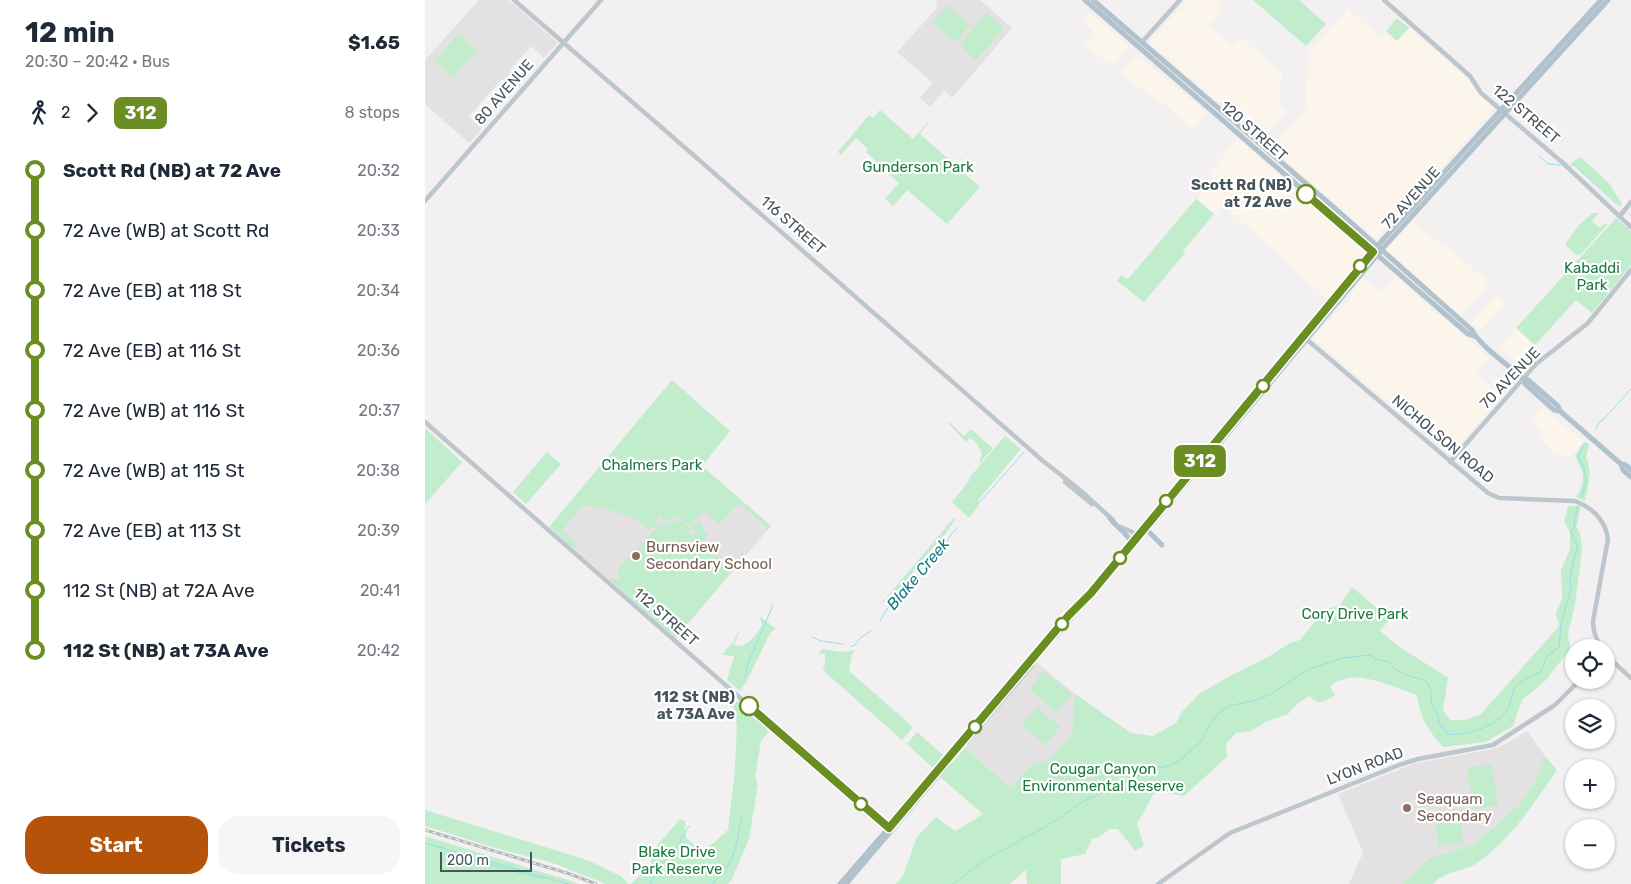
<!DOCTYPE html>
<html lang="en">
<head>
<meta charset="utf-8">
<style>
  body { margin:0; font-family:Rubik,sans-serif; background:#f6f6f7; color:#1f2937; height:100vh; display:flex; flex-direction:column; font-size:19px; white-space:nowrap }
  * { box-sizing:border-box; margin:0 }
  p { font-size:16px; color:#747a83 }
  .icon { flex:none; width:28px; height:28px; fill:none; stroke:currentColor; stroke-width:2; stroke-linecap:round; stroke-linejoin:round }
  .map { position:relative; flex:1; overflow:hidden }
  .drawer { display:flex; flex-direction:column; background:#fff; width:425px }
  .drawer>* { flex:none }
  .badge { padding:0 10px; border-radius:8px; font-size:18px; line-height:32px }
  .buttons { position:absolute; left:1140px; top:639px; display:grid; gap:10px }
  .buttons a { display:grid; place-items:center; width:50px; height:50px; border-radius:50%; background:#fff; box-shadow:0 1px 4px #0004; font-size:25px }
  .scale { position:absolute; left:15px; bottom:12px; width:92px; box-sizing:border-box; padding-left:5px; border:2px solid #48555c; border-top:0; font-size:14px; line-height:18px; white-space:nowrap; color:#48555c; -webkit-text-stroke:4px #fff; paint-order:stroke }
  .map>.badge { position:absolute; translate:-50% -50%; box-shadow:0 0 0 2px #fff }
  .legs { display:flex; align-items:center; gap:8px; height:55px; padding:0 25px; font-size:16px }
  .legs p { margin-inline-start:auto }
  .headline { display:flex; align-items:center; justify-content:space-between; height:85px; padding:0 25px }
  h1 { font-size:28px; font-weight:700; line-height:38px }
  .action { display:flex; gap:10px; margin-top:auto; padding:10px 25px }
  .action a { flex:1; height:58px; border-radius:20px; background:#b45309; color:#fff; font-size:20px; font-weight:700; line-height:58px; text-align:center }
  .action a+a { background:#f6f6f7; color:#1f2937 }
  ul { padding:0 25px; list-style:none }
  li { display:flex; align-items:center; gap:18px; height:60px; font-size:19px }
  li i { display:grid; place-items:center; width:8px; height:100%; margin:0 6px; background:currentColor }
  li i::after { content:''; width:12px; height:12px; margin:-6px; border:4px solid; border-radius:50%; background:#fff }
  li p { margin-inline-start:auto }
  li:first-child i { background:linear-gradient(#0000 50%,currentColor 0) }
  li:last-child i { background:linear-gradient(currentColor 50%,#0000 0) }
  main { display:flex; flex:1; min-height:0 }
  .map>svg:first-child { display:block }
  .commercial { fill:#fbf5eb }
  .education { fill:#e3e1e1 }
  .green { fill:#c1edcd }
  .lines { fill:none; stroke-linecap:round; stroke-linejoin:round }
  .stream { stroke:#90e0e8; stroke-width:1 }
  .minor { stroke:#bcc6cc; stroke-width:4.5 }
  .major { stroke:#b1c2cd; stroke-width:5 }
  .rail-casing { stroke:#b2b6ba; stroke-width:3 }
  .rail { stroke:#fff; stroke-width:1; stroke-dasharray:4; stroke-linecap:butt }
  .line-1-casing { stroke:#fff; stroke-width:11 }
  .line-1 { stroke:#6b8e23; stroke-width:8 }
  .stop-1-dot { fill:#fff; stroke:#6b8e23; stroke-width:2.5 }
  .education-dot { fill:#8d6e63; stroke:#fff; stroke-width:2 }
  .labels { text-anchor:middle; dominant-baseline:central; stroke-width:4.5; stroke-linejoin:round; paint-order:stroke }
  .street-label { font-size:15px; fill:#48555c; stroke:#fff }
  .park-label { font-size:15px; fill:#1c7b41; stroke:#fff }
  .stop-label { font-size:15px; font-weight:bold; fill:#48555c; stroke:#fff; text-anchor:end }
  .education-label { font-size:15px; fill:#785e54; stroke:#fff; text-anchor:start }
  .water-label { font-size:16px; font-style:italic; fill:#137c87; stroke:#fff }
</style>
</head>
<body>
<main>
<section class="drawer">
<div class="headline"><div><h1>12 min</h1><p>20:30 – 20:42 · Bus</p></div><b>$1.65</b></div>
<div class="legs"><svg class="icon" aria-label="walk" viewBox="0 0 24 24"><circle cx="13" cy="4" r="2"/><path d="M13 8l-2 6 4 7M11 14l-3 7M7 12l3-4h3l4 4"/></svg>2<svg class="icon" aria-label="forward" viewBox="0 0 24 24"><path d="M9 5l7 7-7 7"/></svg><b class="badge" style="background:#6b8e23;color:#fff">312</b><p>8 stops</p></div>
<ul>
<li><i style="color:#6b8e23"></i><b>Scott Rd (NB) at 72 Ave</b><p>20:32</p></li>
<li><i style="color:#6b8e23"></i><span>72 Ave (WB) at Scott Rd</span><p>20:33</p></li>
<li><i style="color:#6b8e23"></i><span>72 Ave (EB) at 118 St</span><p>20:34</p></li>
<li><i style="color:#6b8e23"></i><span>72 Ave (EB) at 116 St</span><p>20:36</p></li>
<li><i style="color:#6b8e23"></i><span>72 Ave (WB) at 116 St</span><p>20:37</p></li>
<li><i style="color:#6b8e23"></i><span>72 Ave (WB) at 115 St</span><p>20:38</p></li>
<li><i style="color:#6b8e23"></i><span>72 Ave (EB) at 113 St</span><p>20:39</p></li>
<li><i style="color:#6b8e23"></i><span>112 St (NB) at 72A Ave</span><p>20:41</p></li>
<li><i style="color:#6b8e23"></i><b>112 St (NB) at 73A Ave</b><p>20:42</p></li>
</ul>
<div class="action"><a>Start</a><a>Tickets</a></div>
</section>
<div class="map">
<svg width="1206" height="884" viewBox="0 0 1206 884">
  <rect width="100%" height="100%" fill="#f2f0f0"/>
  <g class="commercial">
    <polygon points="763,0 794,0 795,13 780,30 785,26 807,45 815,37 857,74 854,105 860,111 860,113 839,138 836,139 724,42 755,8 779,29 756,7"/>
    <polygon points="924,7 925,10 954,37 972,17 1041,77 1052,92 1069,109 952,240 846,148 880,110 883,57 884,52"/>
    <polygon points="665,12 704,46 689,66 659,47 669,33 657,22"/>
    <polygon points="711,55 713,55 782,113 768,130 739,104 733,103 696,72"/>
    <polygon points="813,139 940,250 940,257 904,300 798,205 790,214 772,197 788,178 783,174"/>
    <polygon points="988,221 1017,245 1019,243 1064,283 1036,316 962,252 962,249"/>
    <polygon points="970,276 1005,307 1005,309 1010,313 1013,313 1065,358 1051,374 1077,396 1026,454 1023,453 889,339 889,337 927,295 927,291 939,277 956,291"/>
    <polygon points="1072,295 1081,303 1055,332 1046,324"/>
    <polygon points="1091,328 1110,345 1093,365 1074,348"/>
    <polygon points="1117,406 1158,442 1146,456 1131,454 1116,441 1115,440 1119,434 1104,421"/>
  </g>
  <g class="education">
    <polygon points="54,0 84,0 133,43 119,58 106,46 84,71 97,83 91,90 77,79 44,116 57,129 44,143 0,104 0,60"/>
    <polygon points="512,0 555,0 587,28 527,98 519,91 505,107 495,98 508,83 472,52 511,9"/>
    <polygon points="276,466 346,526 251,638 124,527 150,496"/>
    <polygon points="611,662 650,694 647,734 626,758 605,766 586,788 540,748"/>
    <polygon points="1102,731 1120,756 1115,773 1095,804 1049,844 1003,859 978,884 924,884 938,853 913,794 991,763 1068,749 1079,745"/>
  </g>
  <g class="green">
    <polygon points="828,0 874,0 901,24 881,46"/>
    <polygon points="523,5 545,25 530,42 507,22"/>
    <polygon points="562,13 579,28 551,60 534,45"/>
    <polygon points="972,18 984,28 972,41 961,31"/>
    <polygon points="34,34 52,51 28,77 10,61"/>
    <polygon points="455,110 488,139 506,119 495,134 555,187 522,224 482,190 468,206 460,199 474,183 461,172 462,171 441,152 443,149 431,138 416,155 413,152 444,115 448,118"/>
    <polygon points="1155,157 1185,184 1197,204 1196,206 1146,163"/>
    <polygon points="771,199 789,214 758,251 760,253 719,302 692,281 696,275 703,279"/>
    <polygon points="1168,213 1174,213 1167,221 1175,228 1180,223 1182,225 1155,255 1151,255 1140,244 1155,224"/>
    <polygon points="1191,218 1206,231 1206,265 1167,313 1151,300 1110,345 1091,328"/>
    <path d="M247,380L305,431L277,466L346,526L341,531L340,529L342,527L313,503L307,510L300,505L307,511L295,524L278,511L265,526L251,514L252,517L233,523L238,519L235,516L230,522L233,523L224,530C216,523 208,515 198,515C185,508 174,508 159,505L138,529L149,541L151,546L148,548L126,528L125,526Z"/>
    <polygon points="524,422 539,436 546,429 568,448 554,464 557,453 551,442 545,438 541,442 523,423"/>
    <polygon points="0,428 37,462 0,504"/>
    <polygon points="580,436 596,449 554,499 553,504 554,505 544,518 527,502 544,481 545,477"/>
    <path d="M1159,442L1164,444L1161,457C1168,472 1163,485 1160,501L1151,497C1162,479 1159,474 1150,456Z"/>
    <polygon points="122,452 136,464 101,504 88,492"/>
    <path d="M1143,506H1156L1151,527L1155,532L1157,551L1150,605L1143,633L1145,649L1121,680L1097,700L1088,726L1060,742L1018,747C1003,730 995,718 992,695C966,687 927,665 905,687L910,695C897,702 896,706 884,696L873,703L863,714L841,722L826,731L811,733L801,744L802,757L759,796L747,794L737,789L728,795L712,824L719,846L710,851L693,829H684L676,836L667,839L660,854L636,859V884H602L601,870L585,884H471L478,876L492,837L511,817L530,831L558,814L515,777L540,748L586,788L605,766L626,758L647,734L650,694L706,733L728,736L751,723L756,713L774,694L805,676L843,657L865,643L875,640L899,610L915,605L927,587L965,619L955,631L972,645L1023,678L1018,710L1025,720H1041L1056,714L1134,626L1131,613L1137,599L1136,570L1145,549V532L1139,522Z"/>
    <polygon points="531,518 518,537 494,563 483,579 470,594 457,603 521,527 528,519"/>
    <polygon points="249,521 256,521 266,528 263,532 268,537 271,533 267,527 274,521 283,536 275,544 308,570 250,638 184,579 185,578 195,580 193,569 208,552 216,558 210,552 233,526"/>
    <path d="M335,616L351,629L345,633L322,681L315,691L302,680L309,656L297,655L306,644H308L314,629V632L309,645C323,649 330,635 337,625Z"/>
    <polygon points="397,649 417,652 431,650 427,654 424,671 487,726 486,730 477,740 401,673 398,668 400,663 400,654 393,654"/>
    <polygon points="619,671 647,694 631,712 604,689"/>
    <polygon points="307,697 345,730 336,741 330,777 333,784 324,839 307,879 303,884 206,884 226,864 226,858 224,855 255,819 260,821 261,838 278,852 303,830 310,769 312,726"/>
    <polygon points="612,707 635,727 620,745 597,725"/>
    <polygon points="492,732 519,756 509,769 482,744"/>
    <path d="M1120,756L1132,770C1107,806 1088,837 1052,863C1037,873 1020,870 1008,884H978L1003,859L1049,844L1095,804L1115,773Z"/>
    <polygon points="1066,764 1073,805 1048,809 1042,768"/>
    <polygon points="0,810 162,860 196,876 203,884 181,884 125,862 70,848 0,826"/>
    <polygon points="1035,813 1038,843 1013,846 1010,815"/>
    <polygon points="0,836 146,881 153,884 0,884"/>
  </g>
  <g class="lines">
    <g class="stream">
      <polyline points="1113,155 1123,164 1136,165"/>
      <polyline points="1146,165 1149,165 1194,206"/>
      <polyline points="1204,214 1206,216"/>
      <polyline points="1171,429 1174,422 1178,420 1206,389"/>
      <polyline points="1157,497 1161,481 1159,468 1153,457 1156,449 1161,443"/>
      <polyline points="553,504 599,452"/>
      <polyline points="455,621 462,609 476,595 532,528"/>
      <polyline points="387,637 396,641 418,644"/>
      <polyline points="426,646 429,646 435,638 446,631"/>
      <polyline points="320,678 323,663 348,605"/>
      <polyline points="0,843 143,884"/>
      <polyline points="22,850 26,854 115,878 118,877"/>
      <polyline points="225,884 237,864 253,845 264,826"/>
      <path d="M287,884C312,861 311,845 317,814"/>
      <path d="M528,884L560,860L632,820L657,802L727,769L744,766L753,762L776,741L785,724L795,712L804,706L831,700L846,694L884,669L918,658L945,655L950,659L964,662C973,675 987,676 1001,681L1007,692L1006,703L1013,715L1014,722L1022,734C1039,737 1073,726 1083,709C1086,703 1087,692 1090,687C1095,680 1108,675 1116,672L1122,656L1134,647L1136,625L1146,588L1145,578L1148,562L1152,549V543L1149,540L1146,532L1150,527L1149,522L1153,506"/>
    </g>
    <g class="minor">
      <polyline points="89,0 242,132 618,461 655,490 688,520"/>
      <polyline points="959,0 1045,76 1056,93 1138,163 1206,227"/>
      <polyline points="717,42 755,0"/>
      <polyline points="0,201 176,0"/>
      <polyline points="1195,216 1206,202"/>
      <path d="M880,338L1063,493L1074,498L1150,501C1168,508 1180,519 1183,539L1168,621L1169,631L1175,648"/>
      <polyline points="0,422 465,829"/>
      <polyline points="1025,462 1111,364 1163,323 1206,270"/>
      <polyline points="640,482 667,504"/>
      <polyline points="696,527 714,535"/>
      <polyline points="1181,655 1206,678"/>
      <polyline points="733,884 805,833 974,765 993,759 1068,745 1130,705 1155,680"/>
    </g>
    <g class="major">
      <polyline points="660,0 1043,334 1050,336"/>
      <path d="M668,0L906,205L1047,330C1055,346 1084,366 1099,379L1103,380L1133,406L1135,411"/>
      <polyline points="877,339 904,303 955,243 1176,0"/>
      <polyline points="1099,379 1100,384 1129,410 1135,411 1196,464 1201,465 1206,470"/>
      <polyline points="1196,464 1198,470 1206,477"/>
      <path d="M685,518C691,527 704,534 707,544"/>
      <polyline points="722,530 737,545"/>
      <polyline points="630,637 663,598"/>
      <polyline points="541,742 607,665"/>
      <polyline points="415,884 502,784 645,615 666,593 717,532 722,530 958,248 1183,0"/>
      <polyline points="421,884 523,764"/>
    </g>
    <defs>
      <polyline id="rail" points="0,830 145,874 171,884"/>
    </defs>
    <use href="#rail" class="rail-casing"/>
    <use href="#rail" class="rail"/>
  </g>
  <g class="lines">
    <defs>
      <polyline id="line-1" points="324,706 464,828 644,615 666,593 948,252 881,194"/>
    </defs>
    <use href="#line-1" class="line-1-casing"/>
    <use href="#line-1" class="line-1"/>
  </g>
  <g class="stop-1-dot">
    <circle cx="881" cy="194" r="9"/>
    <circle cx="935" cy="266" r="6"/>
    <circle cx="838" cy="386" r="6"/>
    <circle cx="741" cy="501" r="6"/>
    <circle cx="695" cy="558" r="6"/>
    <circle cx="637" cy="624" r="6"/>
    <circle cx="324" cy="706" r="9"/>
    <circle cx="550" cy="727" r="6"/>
    <circle cx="436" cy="804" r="6"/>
  </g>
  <g class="education-dot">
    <circle cx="211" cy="556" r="5"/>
    <circle cx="982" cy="808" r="5"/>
  </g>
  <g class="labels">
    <g class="street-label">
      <text transform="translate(79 92) rotate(-49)">80 AVENUE</text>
      <text transform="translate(1101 114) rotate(40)">122 STREET</text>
      <text transform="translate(829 131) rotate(41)">120 STREET</text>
      <text transform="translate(986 198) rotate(-48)">72 AVENUE</text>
      <text transform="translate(368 225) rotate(41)">116 STREET</text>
      <text transform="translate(1085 378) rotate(-46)">70 AVENUE</text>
      <text transform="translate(1018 439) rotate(40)">NICHOLSON ROAD</text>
      <text transform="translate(241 617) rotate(41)">112 STREET</text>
      <text transform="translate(940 766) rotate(-21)">LYON ROAD</text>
    </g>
    <g class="park-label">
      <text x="493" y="167">Gunderson Park</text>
      <text x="1167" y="268">Kabaddi<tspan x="1167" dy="17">Park</tspan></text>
      <text x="227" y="465">Chalmers Park</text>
      <text x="930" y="614">Cory Drive Park</text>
      <text x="678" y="769">Cougar Canyon<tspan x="678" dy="17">Environmental Reserve</tspan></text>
      <text x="252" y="852">Blake Drive<tspan x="252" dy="17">Park Reserve</tspan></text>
    </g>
    <g class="stop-label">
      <text x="867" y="185">Scott Rd (NB)<tspan x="867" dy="17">at 72 Ave</tspan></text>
      <text x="310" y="697">112 St (NB)<tspan x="310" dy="17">at 73A Ave</tspan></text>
    </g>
    <g class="education-label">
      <text x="221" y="547">Burnsview<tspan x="221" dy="17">Secondary School</tspan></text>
      <text x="992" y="799">Seaquam<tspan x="992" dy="17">Secondary</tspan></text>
    </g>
    <g class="water-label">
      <text transform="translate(493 574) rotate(-50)">Blake Creek</text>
    </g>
  </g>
</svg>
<div class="buttons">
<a><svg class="icon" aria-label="locate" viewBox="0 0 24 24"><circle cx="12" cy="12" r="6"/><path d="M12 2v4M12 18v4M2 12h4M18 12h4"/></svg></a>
<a><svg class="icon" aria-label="layers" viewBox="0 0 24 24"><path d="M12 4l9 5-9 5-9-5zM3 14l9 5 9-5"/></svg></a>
<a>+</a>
<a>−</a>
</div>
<div class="scale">200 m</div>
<b class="badge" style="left:775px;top:461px;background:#6b8e23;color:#fff">312</b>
</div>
</main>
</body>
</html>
